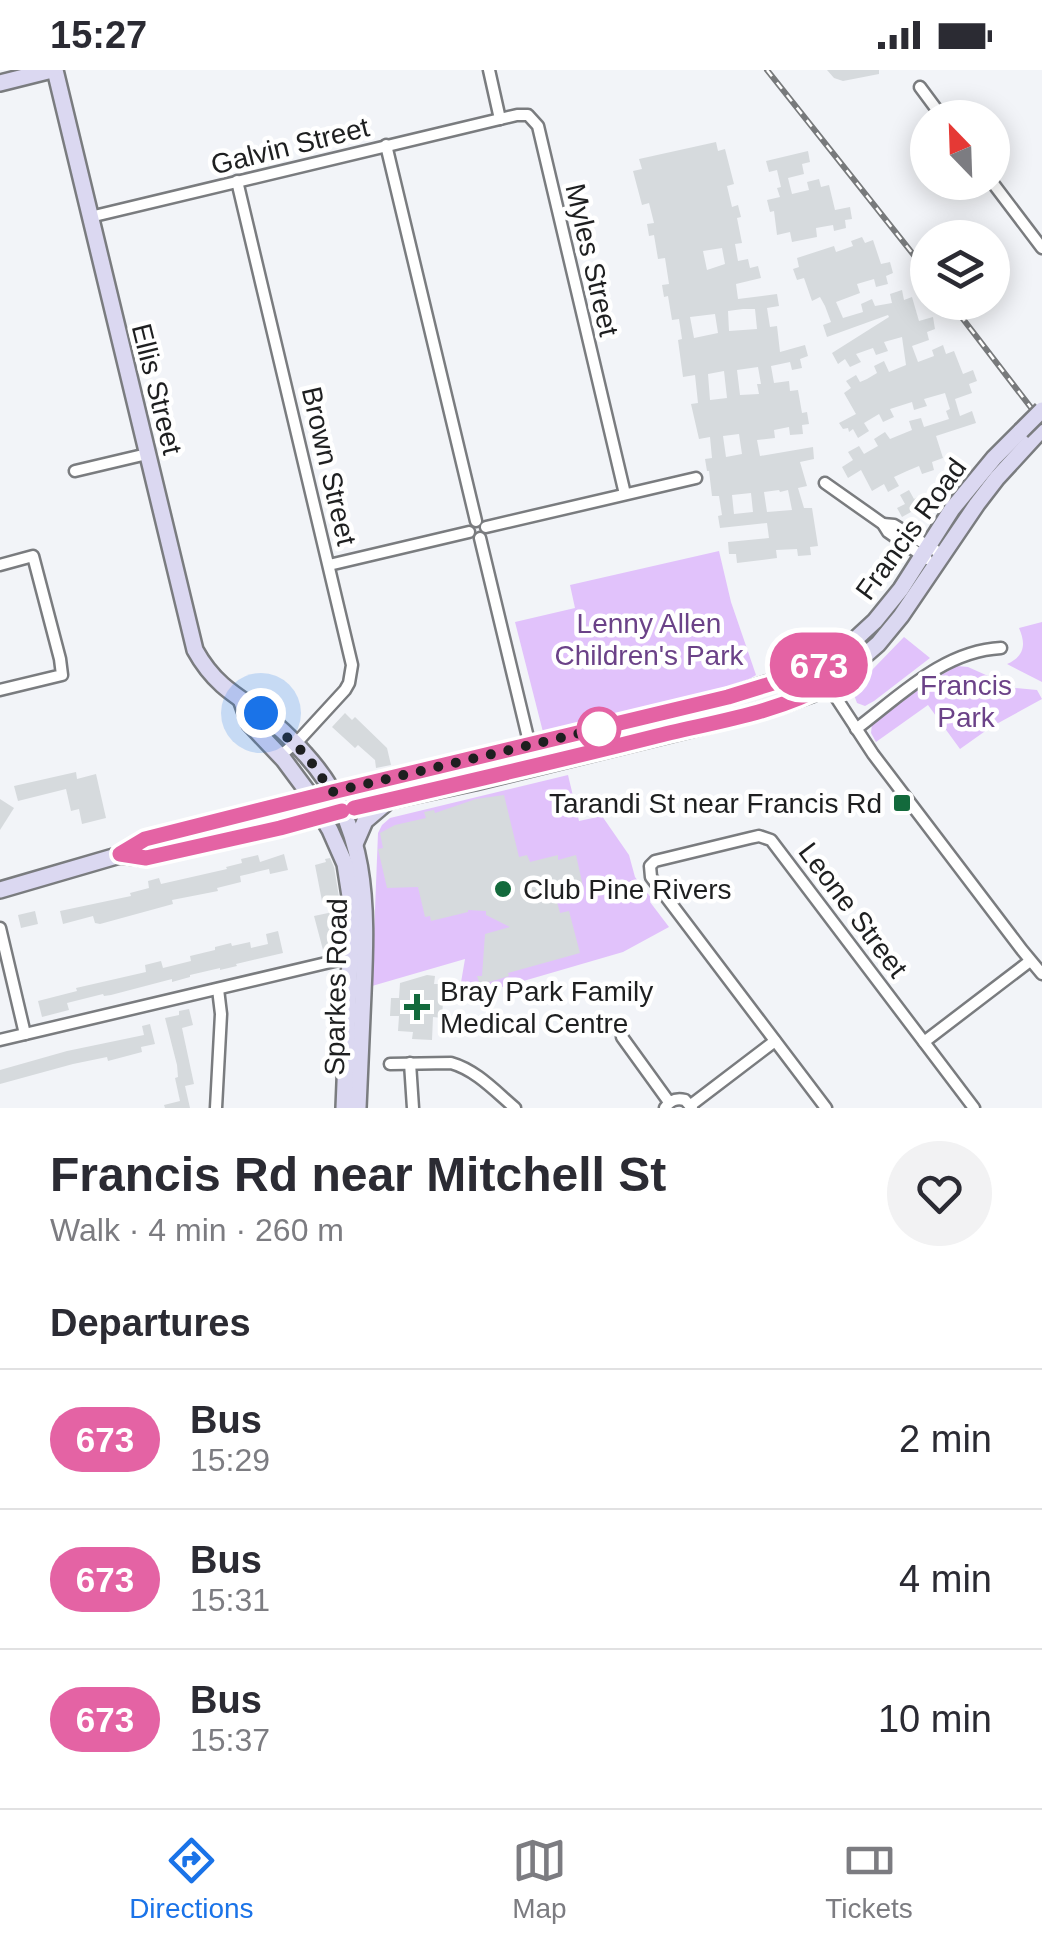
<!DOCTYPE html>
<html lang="en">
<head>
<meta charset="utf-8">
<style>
  body { margin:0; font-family:Helvetica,sans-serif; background:#f2f2f3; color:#2b2b33; height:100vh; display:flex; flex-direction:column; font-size:38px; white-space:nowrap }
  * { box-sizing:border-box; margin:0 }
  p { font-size:32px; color:#7c7c81 }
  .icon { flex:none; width:55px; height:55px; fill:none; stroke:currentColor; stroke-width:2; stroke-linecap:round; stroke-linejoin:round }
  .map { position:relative; height:1038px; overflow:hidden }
  .sheet { display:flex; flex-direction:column; background:#fff; flex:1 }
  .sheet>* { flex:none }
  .badge { padding:0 20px; border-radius:32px; font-size:35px; line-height:65px }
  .needle { width:65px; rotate:337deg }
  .tools { position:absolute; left:910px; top:30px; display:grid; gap:20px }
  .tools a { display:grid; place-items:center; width:100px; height:100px; border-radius:50%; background:#fff; box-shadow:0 5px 25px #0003; font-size:50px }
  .you { position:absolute; width:50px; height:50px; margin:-25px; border:8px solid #fff; border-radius:50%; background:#1a73e8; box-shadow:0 0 0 15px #1a73e833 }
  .map>.badge { position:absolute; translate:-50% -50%; box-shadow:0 0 0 5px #fff }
  h2 { padding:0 50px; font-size:38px; line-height:90px }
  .round { display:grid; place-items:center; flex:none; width:105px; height:105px; border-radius:52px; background:#f2f2f3 }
  .headline { display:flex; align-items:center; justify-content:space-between; height:170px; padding:0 50px }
  h1 { font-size:48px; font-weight:700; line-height:75px }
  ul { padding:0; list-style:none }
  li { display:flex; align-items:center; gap:30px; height:140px; padding:0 50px; border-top:2px solid #e1e1e2 }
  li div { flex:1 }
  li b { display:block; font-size:38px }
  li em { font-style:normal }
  li .badge { min-width:110px; font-weight:700; text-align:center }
  .status { display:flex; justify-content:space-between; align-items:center; height:70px; padding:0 50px; background:#fff; direction:ltr }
  .status svg { height:28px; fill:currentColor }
  .tab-bar { display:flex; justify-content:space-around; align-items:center; height:140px; border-top:2px solid #e1e1e2; background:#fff; font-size:28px; color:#7c7c81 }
  .tab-bar a { display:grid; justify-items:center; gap:5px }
  .tab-bar .current { color:#1a73e8 }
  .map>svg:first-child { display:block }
  .green { fill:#e1c2fb }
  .building { fill:#d6dadd; fill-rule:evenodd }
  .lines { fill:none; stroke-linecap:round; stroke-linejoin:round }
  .street-casing { stroke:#7a7c7f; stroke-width:15 }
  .secondary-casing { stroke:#7a7c7f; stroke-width:20 }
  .street { stroke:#fff; stroke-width:10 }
  .secondary { stroke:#dbd8f1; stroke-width:15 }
  .rail-casing { stroke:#787a7c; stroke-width:6 }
  .rail { stroke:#fff; stroke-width:2.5; stroke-dasharray:8; stroke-linecap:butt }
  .secondary-bridge-casing { stroke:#7a7c7f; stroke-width:20; stroke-linecap:butt }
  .secondary-bridge { stroke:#dbd8f1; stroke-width:15 }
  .line-casing { stroke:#fff; stroke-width:22 }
  .line { stroke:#e463a4; stroke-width:15 }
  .walk { stroke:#1e1f20; stroke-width:10; stroke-dasharray:0 18 }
  .stop-dot { fill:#fff; stroke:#e463a4; stroke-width:5 }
  .poi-dot { fill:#136a3c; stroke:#fff; stroke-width:4 }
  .labels { text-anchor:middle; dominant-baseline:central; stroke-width:9; stroke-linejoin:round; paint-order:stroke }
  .street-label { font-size:28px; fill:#1e1f20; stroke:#fff }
  .park-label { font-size:28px; fill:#6b4288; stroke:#fff }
  .poi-label { font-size:28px; fill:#1e1f20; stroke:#fff; text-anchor:start }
</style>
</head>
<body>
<div class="status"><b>15:27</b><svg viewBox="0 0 49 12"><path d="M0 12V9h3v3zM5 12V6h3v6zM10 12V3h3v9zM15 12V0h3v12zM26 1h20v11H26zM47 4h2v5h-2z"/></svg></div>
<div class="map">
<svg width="1042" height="1038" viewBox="0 0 1042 1038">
  <rect width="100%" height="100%" fill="#f2f4f8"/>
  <g class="green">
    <polygon points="719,481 731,532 756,605 741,614 556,668 543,662 515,552 575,538 570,515"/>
    <path d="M1042,552V612L1007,594C1025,586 1026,574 1019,558Z"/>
    <polygon points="904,567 930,588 874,631 865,636 857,633 853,622 855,614 872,600"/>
    <polygon points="957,596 968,597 1015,618 1037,620 1042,629 991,657 960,679 928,635 876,672 871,663 872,654 929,612"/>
    <polygon points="568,705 579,751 602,746 629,785 635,807 652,829 650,832 669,857 623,882 458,930 465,889 372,916 378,763 382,755 390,748"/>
  </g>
  <g class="building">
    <polygon points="827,0 879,0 879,4 843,11 834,8"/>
    <path d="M716,72L718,81L725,79L734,114L727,116L732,137L738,135L741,147L737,148L742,173L735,174L738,191L748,189L750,198L758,196L761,208L736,214L738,229L777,224L779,236L767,238L770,257L777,256L780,282L805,275L808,286L800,289L802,298L792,300L790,292L771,296L774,313L789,311L790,321L798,320L802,343L807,342L809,354L802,355L803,364L790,365L789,357L774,360L775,368L757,370L760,386L813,377L814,389L800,392L807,416L798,418L804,438H812L818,476L810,477L811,485L798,486L797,479L776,480L777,488L737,493L736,484H729L728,472L769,468L767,453L720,458L718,446L722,445L719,426H712L709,401H707L705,389L712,388L710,367L699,369L691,334L698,333L695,305L683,307L678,270L682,269L679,249L672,250L668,226L664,227L662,215L669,214L665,188L658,189L654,165L649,166L647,154L654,153L649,133L642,135L633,101L642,99L639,89ZM722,178L725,194L707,200L703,181ZM743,239H755L757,259L729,261L728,241ZM715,244L718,263L694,268L690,247ZM758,297L761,314H757L759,324L740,325L737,300ZM724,301L727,328L710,330L708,304ZM739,364L742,384L726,387L723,366ZM779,420L780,422L788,420L792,440L767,442L764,422ZM751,423L753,442L734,444L732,425Z"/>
    <polygon points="808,81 810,92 802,94 804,104 788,108 792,124 809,120 807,112 819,109 821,117 829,115 835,140 850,137 852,149 845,150 846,158 834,161 833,155 816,158 817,167 792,172 790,162 777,165 774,141 770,142 767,130 780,127 777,118 781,117 777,100 769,102 766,91"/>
    <polygon points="862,167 865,173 873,170 881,194 890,192 893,203 886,206 888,214 876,217 874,209 857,214 860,223 836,232 843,248 863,242 861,234 872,229 875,236 892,233 890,224 902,220 904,230 912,227 919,251 933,247 935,259 927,262 929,270 912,276 918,292 934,286 932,280 943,275 946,284 954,281 963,304 973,300 977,311 969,314 972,323 955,329 960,346 972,341 976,353 936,366 943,388 932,392 934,400 922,404 919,396 907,401 894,407 899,416 888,422 884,414 872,421 861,400 848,408 842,397 853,390 848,382 859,376 864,384 878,376 874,369 885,362 890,369 912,360 909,351 921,348 924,357 949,349 946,341 950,339 945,323 924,329 927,336 914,340 912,332 890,339 894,347 883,352 879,344 864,353 869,361 858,368 853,359 849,362 848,358 843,359 839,353 856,344 844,323 851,318 846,311 856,305 860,312 867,309 877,303 874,296 884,291 889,302 906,295 902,267 884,272 888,281 876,285 873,278 856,284 861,292 850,297 845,289 838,294 832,283 889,247 888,245 827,267 823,255 831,252 825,236 820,227 812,231 804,208 797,210 793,199 799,197 797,188 834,176 836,182 853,176 851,171"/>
    <polygon points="909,420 914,429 921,425 927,433 902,447 897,438 905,434 900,425"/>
    <polygon points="345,643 352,650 355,647 387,678 391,695 376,698 375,690 358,675 355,678 332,657"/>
    <polygon points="76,702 77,709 96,704 106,748 82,754 79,739 71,741 66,719 18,731 14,716"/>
    <polygon points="504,725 519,787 527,785 530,792 558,785 558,790 576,785 584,821 556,828 560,843 569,841 580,883 508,903 509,906 480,915 477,906 482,906 485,864 510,857 486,845 486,841 468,840 468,842 431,851 430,846 425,847 418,817 387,818 378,779 383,778 380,763 395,755 426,748 424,742 434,740 435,743 476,729"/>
    <polygon points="0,729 14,738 0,760"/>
    <polygon points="284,784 288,800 270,804 269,799 240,806 241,812 217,818 218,821 172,830 173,834 100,854 95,853 93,846 63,854 60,841 131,826 130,823 149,818 148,811 159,808 161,814 227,799 226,797 242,793 241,789 258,785 260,792"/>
    <polygon points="330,788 334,797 339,827 322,831 315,795 326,792 325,789"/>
    <polygon points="35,841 38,854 21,858 18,845"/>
    <polygon points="333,842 336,854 329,855 334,877 323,880 314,846"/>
    <polygon points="278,861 283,883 236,894 237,896 220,900 220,898 190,905 190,907 172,912 172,909 111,925 104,926 103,924 67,933 69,940 42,947 38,931 77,921 76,918 146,902 145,895 161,891 163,898 191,891 190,886 215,880 215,877 231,873 232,876 250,872 251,878 268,874 266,864"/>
    <polygon points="427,905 435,906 434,914 444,914 442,948 433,947 432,970 412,969 413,962 398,961 399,946 390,946 391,928 399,928 400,913"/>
    <polygon points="189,939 193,955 182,958 194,1014 185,1016 190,1038 165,1038 164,1035 180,1031 175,1008 178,1007 177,995 165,948 179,945 179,941"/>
    <polygon points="150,954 155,974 141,977 142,982 108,991 107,987 73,994 0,1014 0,1000 67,981 144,965 142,956"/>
  </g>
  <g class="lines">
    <defs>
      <g id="street">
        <polyline points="489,0 500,49"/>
        <polyline points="920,17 943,48"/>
        <polyline points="386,75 476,451"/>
        <polyline points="237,111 352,595 349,613 345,620 299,670 280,686"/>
        <polyline points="992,112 1042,178"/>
        <polyline points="90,147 500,49 517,45 528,45 538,56 625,424"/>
        <polyline points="75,401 147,384"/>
        <polyline points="825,413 883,454 888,462 927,489"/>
        <polyline points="883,454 894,455 943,485"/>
        <polyline points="486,457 696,408"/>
        <polyline points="480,468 530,676"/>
        <polyline points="0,495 33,486 60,589 62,605 0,620"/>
        <polyline points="329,495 469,462"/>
        <polyline points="819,595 837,629 873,684 1022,880 1042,904"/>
        <path d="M856,659C900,626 943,581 1001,578"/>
        <polyline points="0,858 25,964"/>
        <polyline points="622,967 669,1032"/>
        <polyline points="0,970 343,889 350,882"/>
        <polyline points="924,972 1030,891"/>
        <polyline points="410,993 413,1038"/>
        <path d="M390,994L451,993C476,1000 495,1021 515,1038"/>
        <polyline points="691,1035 775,971"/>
        <polyline points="216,1038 221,944 218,919"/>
        <path d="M665,1038C670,1030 676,1028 685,1030L692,1038"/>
        <polyline points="826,1038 651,807 650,796 655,791 750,768 759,766 771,770 974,1038"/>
      </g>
      <g id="secondary">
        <path d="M55,0L195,580C212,611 231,623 260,642C276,654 292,669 305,684C369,754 367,834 363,923C361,961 360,1000 358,1038"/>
        <polyline points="0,13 52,0"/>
        <polyline points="242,632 250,654 284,690 307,721 330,760 345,794 352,839 344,1038"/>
        <polyline points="355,774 365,751 385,734"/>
        <polyline points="120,785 146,788 280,758 354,738 475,712 731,649 781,635 814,623 847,601 878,574 901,546 977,434 997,408 1042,359"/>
        <polyline points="0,820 120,785 145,769 331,722 728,627 805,601 848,576 875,551 901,519 952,439 994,388 1021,361"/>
      </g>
    </defs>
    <use href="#street" class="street-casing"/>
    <use href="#secondary" class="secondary-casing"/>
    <use href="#street" class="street"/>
    <use href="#secondary" class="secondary"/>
    <defs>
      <g id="rail">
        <polyline points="767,0 928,203"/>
        <polyline points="950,232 1042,352"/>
      </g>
    </defs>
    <use href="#rail" class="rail-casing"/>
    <use href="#rail" class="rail"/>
    <defs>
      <polyline id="secondary-bridge" points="1021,361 1042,340"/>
    </defs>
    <use href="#secondary-bridge" class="secondary-bridge-casing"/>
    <use href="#secondary-bridge" class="secondary-bridge"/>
  </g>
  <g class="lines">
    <defs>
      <path id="line" d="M342,741L280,758L146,788L120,784L145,769L332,722L728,627L783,610L819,594L828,614C775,644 712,652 653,667C554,692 454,715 354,738"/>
    </defs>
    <use href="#line" class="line-casing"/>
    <use href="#line" class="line"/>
    <polyline class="walk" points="261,643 306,685 332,722 602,658 599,659"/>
  </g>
  <circle class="stop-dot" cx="599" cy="659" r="20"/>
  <g class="poi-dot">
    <rect x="892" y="723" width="20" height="20" rx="5"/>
    <circle cx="503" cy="819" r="10"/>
    <path d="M412 922h10v10h10v10h-10v10h-10v-10h-10v-10h10z"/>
  </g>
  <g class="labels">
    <g class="street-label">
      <text transform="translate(290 76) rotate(-14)">Galvin Street</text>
      <text transform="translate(592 190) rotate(77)">Myles Street</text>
      <text transform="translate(157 319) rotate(76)">Ellis Street</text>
      <text transform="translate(329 396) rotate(77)">Brown Street</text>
      <text transform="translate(911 459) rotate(-54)">Francis Road</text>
      <text transform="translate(853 840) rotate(53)">Leone Street</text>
      <text transform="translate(336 917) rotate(-89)">Sparkes Road</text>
    </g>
    <g class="park-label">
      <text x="649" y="553">Lenny Allen<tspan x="649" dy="32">Children's Park</tspan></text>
      <text x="966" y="615">Francis<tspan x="966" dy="32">Park</tspan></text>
    </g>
    <g class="poi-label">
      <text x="882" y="733" text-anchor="end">Tarandi St near Francis Rd</text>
      <text x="523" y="819">Club Pine Rivers</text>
      <text x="440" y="921">Bray Park Family<tspan x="440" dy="32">Medical Centre</tspan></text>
    </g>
  </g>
</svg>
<div class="tools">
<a><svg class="needle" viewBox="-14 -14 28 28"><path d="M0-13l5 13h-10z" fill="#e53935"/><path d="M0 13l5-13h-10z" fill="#7c7c81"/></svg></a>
<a><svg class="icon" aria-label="layers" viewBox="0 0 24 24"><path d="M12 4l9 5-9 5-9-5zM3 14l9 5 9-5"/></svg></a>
</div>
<div class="you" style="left:261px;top:643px"></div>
<b class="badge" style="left:819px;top:595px;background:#e463a4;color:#fff">673</b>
</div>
<section class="sheet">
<div class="headline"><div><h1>Francis Rd near Mitchell St</h1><p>Walk · 4 min · 260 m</p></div><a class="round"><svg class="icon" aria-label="heart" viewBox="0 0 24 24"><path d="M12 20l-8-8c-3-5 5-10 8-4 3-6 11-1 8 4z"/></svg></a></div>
<h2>Departures</h2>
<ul>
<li><span class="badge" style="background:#e463a4;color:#fff">673</span><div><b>Bus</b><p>15:29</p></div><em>2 min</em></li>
<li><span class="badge" style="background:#e463a4;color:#fff">673</span><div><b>Bus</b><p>15:31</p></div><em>4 min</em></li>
<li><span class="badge" style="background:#e463a4;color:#fff">673</span><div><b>Bus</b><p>15:37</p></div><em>10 min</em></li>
</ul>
</section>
<nav class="tab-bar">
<a class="current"><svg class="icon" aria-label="directions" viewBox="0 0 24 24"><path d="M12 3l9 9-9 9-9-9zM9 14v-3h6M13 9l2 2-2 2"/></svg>Directions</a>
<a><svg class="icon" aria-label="map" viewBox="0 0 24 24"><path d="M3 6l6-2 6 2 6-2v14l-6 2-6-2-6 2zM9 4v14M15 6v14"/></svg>Map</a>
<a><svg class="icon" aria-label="tickets" viewBox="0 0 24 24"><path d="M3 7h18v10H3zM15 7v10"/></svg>Tickets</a>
</nav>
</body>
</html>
